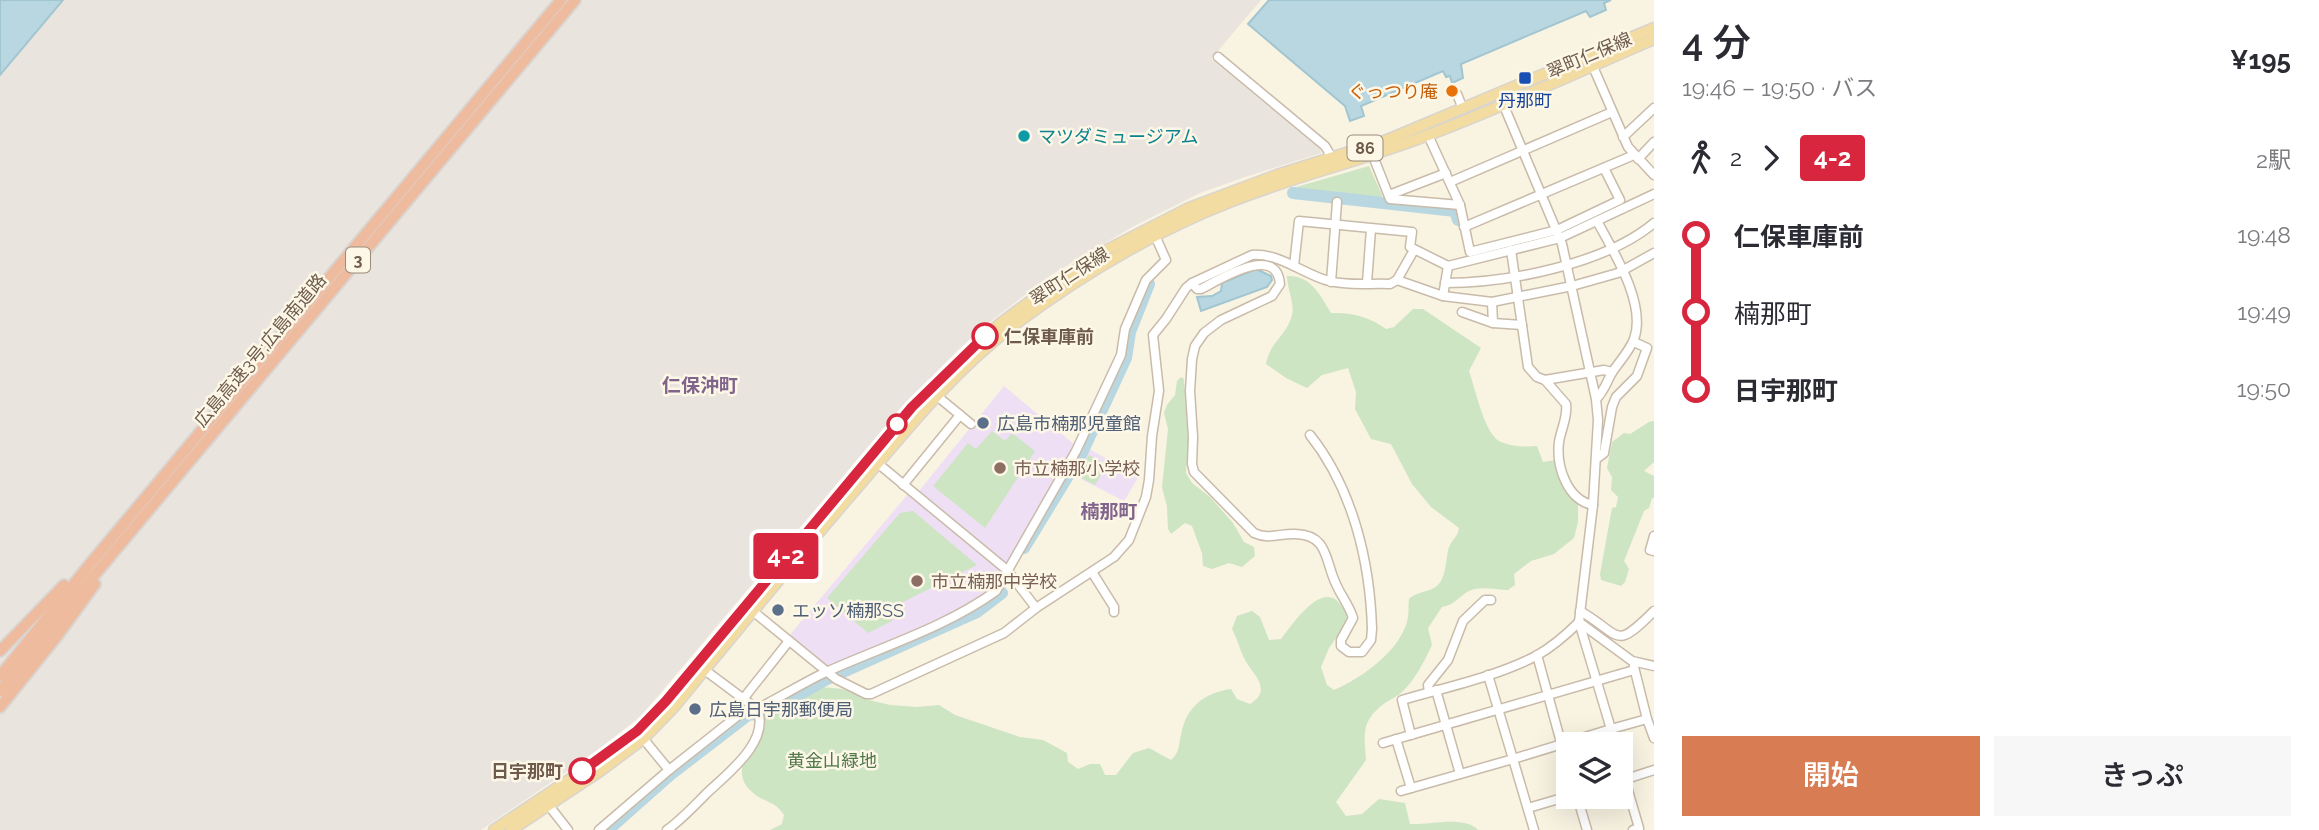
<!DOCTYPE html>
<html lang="ja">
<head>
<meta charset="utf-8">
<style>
  body { margin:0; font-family:Raleway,"Noto Sans JP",sans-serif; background:#f7f7f7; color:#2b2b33; height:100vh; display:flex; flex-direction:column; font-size:26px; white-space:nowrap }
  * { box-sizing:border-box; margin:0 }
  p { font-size:23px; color:#7c7c81 }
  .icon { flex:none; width:38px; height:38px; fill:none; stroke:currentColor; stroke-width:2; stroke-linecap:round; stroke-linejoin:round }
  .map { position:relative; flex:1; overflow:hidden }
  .details { display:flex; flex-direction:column; background:#fff; width:665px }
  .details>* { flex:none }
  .badge { padding:0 14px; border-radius:5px; font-size:24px; line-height:46px }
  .fabs { position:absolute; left:1556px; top:732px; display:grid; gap:14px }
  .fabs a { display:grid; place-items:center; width:77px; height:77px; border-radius:0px; background:#fff; box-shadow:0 7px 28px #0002; font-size:35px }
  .map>.badge { position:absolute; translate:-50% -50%; box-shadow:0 0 0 4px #fff }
  .legs { display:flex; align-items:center; gap:10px; height:77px; padding:0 28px; font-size:23px }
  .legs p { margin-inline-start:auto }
  .head { display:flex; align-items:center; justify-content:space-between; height:119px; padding:0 28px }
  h1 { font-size:38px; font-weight:600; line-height:52px }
  .cta { display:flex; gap:14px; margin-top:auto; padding:14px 28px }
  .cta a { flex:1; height:80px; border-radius:0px; background:#d87d53; color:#fff; font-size:28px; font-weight:600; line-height:80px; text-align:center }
  .cta a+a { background:#f7f7f7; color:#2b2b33 }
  ul { padding:0 28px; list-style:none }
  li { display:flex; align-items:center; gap:24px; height:77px; font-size:26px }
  li i { display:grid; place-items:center; width:10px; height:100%; margin:0 9px; background:currentColor }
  li i::after { content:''; width:18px; height:18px; margin:-9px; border:5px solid; border-radius:50%; background:#fff }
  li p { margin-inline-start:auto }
  li:first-child i { background:linear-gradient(#0000 50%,currentColor 0) }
  li:last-child i { background:linear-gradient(currentColor 50%,#0000 0) }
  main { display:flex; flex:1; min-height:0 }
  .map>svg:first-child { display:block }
  .industrial { fill:#e9e4dd }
  .education { fill:#efdff5 }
  .green { fill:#cde5c3 }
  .water { fill:#b9d7e1; stroke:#a1c5d1; stroke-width:2 }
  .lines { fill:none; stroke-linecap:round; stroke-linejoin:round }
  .river { stroke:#b9d7e1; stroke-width:12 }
  .minor-casing { stroke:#c9bbaa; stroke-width:11 }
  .major-casing { stroke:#d9d4d0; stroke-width:13 }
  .highway-casing { stroke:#d9d4d0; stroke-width:14 }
  .minor { stroke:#fff; stroke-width:8 }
  .major { stroke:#f2dca1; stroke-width:10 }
  .highway { stroke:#eebb9f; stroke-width:10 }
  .line-1-casing { stroke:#fff; stroke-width:16 }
  .line-1 { stroke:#d7263d; stroke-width:10 }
  .transit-dot { fill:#1a4fb4; stroke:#fdf7e8; stroke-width:2.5 }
  .food-dot { fill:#e8710a; stroke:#fdf7e8; stroke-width:2.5 }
  .culture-dot { fill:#0f9aa8; stroke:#fdf7e8; stroke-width:2.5 }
  .stop-1-dot { fill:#fff; stroke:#d7263d; stroke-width:3.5 }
  .service-dot { fill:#5c6f8a; stroke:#fdf7e8; stroke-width:2.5 }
  .education-dot { fill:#8d6e63; stroke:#fdf7e8; stroke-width:2.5 }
  .labels { text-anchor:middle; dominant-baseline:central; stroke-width:5; stroke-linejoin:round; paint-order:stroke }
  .shield { fill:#fdf7e8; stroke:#998a7a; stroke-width:2 }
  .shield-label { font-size:16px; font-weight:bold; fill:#6e5b4b }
  .street-label { font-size:18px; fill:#6e5b4b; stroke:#fdf7e8 }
  .food-label { font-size:18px; fill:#c56008; stroke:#fdf7e8; text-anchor:end }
  .transit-label { font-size:18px; fill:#164399; stroke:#fdf7e8 }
  .culture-label { font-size:18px; fill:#0d838f; stroke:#fdf7e8; text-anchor:start }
  .stop-label { font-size:18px; font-weight:bold; fill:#6e5b4b; stroke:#fdf7e8; text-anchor:start }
  .service-label { font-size:18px; fill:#4e5e75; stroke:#fdf7e8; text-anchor:start }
  .education-label { font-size:18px; fill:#785e54; stroke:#fdf7e8; text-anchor:start }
  .park-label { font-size:18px; fill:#527948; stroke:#fdf7e8 }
  .neighbourhood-label { font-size:19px; font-weight:bold; fill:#81648b; stroke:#fdf7e8 }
</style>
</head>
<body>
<main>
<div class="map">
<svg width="1654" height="830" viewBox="0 0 1654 830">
  <rect width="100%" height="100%" fill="#f9f3e2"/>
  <polygon class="industrial" points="63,0 1261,0 1211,59 1320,149 1321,153 1242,178 1200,193 1134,226 1051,275 996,317 958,350 898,411 641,716 594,753 481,830 0,830 0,75"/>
  <g class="education">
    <polygon points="1004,386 1075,445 1008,562 1004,562 919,491"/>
    <polygon points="1089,449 1139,476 1124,501 1073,475"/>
    <polygon points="908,494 999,569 1002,574 996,587 974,604 831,669 789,636"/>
  </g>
  <g class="green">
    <polygon points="1369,166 1382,195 1381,199 1293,190 1293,188"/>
    <path d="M1287,276C1311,275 1320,295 1331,313C1352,312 1370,317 1386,329L1394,327L1413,309H1423L1481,348L1469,371C1475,388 1484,432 1499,441C1510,447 1526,447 1537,446L1543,462L1556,460L1566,484L1578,503V522L1574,538L1554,554L1531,561L1514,574L1515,585L1508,590C1495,590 1479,585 1467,592C1458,598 1454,605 1442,607L1428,628L1432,645C1425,660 1415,680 1403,691C1398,696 1391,699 1385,703C1361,721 1364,733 1366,760L1336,802L1346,816L1362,814L1379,799L1405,803L1410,824C1429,825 1465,815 1478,830H770L782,824L784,815C774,799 762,803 750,790C727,767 760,741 764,715L798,696L821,687L843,689L869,700L890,705L917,707L939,705L955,715L1020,737L1043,740L1067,753L1068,762L1078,769L1090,764H1100L1105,775H1116L1133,753L1149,748L1171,760C1180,752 1178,746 1181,735C1186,707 1204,693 1231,689L1237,699L1250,704C1275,688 1250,673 1243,656C1239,647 1237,638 1232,629L1237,616L1252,611L1260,617L1269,640L1281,639C1291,627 1317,586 1336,600C1340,603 1344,610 1347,614L1346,624L1329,648L1321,667L1327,685L1334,690C1362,678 1403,649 1408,617C1409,611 1408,605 1409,599C1416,592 1425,593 1434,588C1447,581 1445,560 1449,547C1452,539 1458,537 1459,528L1431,507L1412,484L1391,444L1371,439L1355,409L1356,392L1348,368L1322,375L1307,388L1286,378L1266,364C1270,341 1287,336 1292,315C1295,306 1287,287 1287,276Z"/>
    <polygon points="1181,377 1184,379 1188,441 1186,473 1192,483 1210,497 1233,523 1244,542 1254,547 1255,556 1242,567 1229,563 1212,569 1203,566 1202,553 1192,526 1185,523 1171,534 1168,529 1167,507 1162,487 1168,429 1164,413 1167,405 1175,395 1177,381"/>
    <polygon points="1654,421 1654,462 1644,471 1654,476 1654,498 1652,498 1649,508 1644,511 1624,561 1629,569 1625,582 1621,586 1601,580 1600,574 1612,508 1616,507 1618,497 1611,490 1612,477 1607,468 1612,442 1624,433 1630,434 1649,422"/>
    <polygon points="992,431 1005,441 1012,433 1035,451 985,528 933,486 968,443 976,449"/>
    <polygon points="1089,455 1107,465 1095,485 1076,475"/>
    <polygon points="913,511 977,565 887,610 892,621 868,633 827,598 900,513"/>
  </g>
  <g class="water">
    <polygon points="0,0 63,0 0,75"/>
    <polygon points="1269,0 1611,0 1604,3 1606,10 1590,17 1586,11 1461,64 1463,78 1452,83 1450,76 1446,77 1443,71 1361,106 1364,116 1350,121 1345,106 1248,24"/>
    <polygon points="1256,269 1271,276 1272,280 1267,287 1201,311 1197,297 1212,296 1221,291 1222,283"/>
  </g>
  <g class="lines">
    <g class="river">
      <polyline points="1293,193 1455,211 1458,220"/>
      <polyline points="1024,548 1082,453 1126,358 1130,332 1149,284"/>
      <polyline points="608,830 670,775 748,715 769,712 825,680 977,612 1002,593"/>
    </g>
    <defs>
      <g id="minor">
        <polyline points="1218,57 1325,146 1334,161"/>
        <polyline points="1591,62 1628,147 1654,175"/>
        <polyline points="1457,94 1463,109"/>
        <polyline points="1499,94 1562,244 1596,399 1598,420 1593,505 1579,622 1611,729 1513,759 1534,830"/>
        <polyline points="1428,135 1460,205 1470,252 1557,230 1620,200 1604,168"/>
        <polyline points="1623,137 1654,108"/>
        <polyline points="1373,156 1390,199 1460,205"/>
        <polyline points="1638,159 1654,142"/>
        <polyline points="1450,182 1612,112"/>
        <polyline points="1389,195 1446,173"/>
        <polyline points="1464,227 1634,155"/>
        <path d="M1511,250L1528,367L1537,377L1545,380L1566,404C1568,417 1561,429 1559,442C1556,466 1567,500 1593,505"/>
        <polyline points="1294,266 1299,221 1412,232 1410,247 1448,266 1560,238 1654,194"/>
        <polyline points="1397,280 1414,250"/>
        <polyline points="1331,282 1337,202"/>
        <path d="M1192,283L1197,289H1201C1219,280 1277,243 1280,284L1272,296L1221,320L1204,333L1195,346L1192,359L1190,391L1193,437L1192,464L1194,472L1254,533C1269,540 1280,533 1296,534C1329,535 1325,562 1336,584C1341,596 1349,605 1353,618L1341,640V646L1349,652H1362L1371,640L1372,629C1370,562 1353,489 1310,435"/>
        <polyline points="1367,283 1371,229"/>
        <path d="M1445,283C1508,283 1605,264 1654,223"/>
        <polyline points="1443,296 1448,266"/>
        <polyline points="1492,302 1493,323"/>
        <polyline points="1462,312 1493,323 1522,325"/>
        <polyline points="1545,380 1604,370 1612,372"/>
        <polyline points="937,396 971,424"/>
        <path d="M1596,399C1605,391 1607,380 1613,371C1620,361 1630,350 1634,339C1647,304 1613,251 1597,221"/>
        <polyline points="1596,459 1604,453 1612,407 1616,397 1637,376 1647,348 1634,342"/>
        <polyline points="875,461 1007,570 1036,608"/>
        <polyline points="903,485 960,415"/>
        <polyline points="1654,536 1650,550 1654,551"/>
        <polyline points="1092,572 1114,607 1114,612"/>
        <path d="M749,608L836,679L866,694H871L1004,633L1036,608L1114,557L1129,540L1146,497L1149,480L1152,436L1159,391L1153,335L1166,319L1186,288L1192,283L1252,255C1280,253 1303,274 1329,281C1347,286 1371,283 1390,284L1397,280L1443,296L1492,302L1572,286L1618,273L1654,253"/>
        <path d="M1580,611C1622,635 1613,652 1654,611"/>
        <polyline points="1537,655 1568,768"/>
        <polyline points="1634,667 1647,719 1654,738"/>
        <polyline points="1436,690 1460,774"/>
        <polyline points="1429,692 1428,685 1448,660 1463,621 1485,600 1491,600"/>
        <polyline points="743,699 789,641"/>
        <polyline points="637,731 669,770"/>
        <path d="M1411,735L1402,700C1447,687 1495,677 1536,656C1552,647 1566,635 1579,622L1632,661L1654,666"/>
        <polyline points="1396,739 1411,788"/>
        <polyline points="1383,743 1634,670"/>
        <polyline points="1615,744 1611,729 1647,719"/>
        <polyline points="1620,763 1639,828 1633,830"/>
        <polyline points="1620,781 1654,770"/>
        <polyline points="1401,791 1513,759 1488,675"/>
        <polyline points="1577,796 1587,830"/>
        <polyline points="546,802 568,830"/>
        <polyline points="1528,808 1569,796"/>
        <path d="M599,830L669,770L745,710L757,709C779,698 801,684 824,673C881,647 945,628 996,591L1076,451L1121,355L1125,329L1146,280L1166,260L1153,231"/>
        <path d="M667,830C682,819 694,806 707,793C727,774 771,741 757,709L702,668"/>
      </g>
      <g id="major">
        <polyline points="494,830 599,760 637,731 666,701 912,407 961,358 1001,323 1051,286 1103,252 1189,208 1277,175 1387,140 1654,28"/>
        <path d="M511,830L600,771L643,739L674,707C736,631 798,556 862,482C908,428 953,372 1010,328C1079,276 1152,232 1232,201C1295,176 1360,161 1423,137C1501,108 1577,72 1654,39"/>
      </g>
      <g id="highway">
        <polyline points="0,651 64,585"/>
        <polyline points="0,676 90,564 561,0"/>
        <polyline points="0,691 82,590 575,0"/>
        <polyline points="0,707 57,636 95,584"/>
      </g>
    </defs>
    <use href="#minor" class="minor-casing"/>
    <use href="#major" class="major-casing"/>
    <use href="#highway" class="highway-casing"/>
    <use href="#minor" class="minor"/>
    <use href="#major" class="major"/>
    <use href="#highway" class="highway"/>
  </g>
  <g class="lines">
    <defs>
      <polyline id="line-1" points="582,771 637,731 666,701 912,407 985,336"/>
    </defs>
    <use href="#line-1" class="line-1-casing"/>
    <use href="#line-1" class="line-1"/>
  </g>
  <rect class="transit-dot" x="1518" y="71" width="14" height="14" rx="3.5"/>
  <circle class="food-dot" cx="1452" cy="91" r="7"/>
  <circle class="culture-dot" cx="1024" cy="136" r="7"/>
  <g class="stop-1-dot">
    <circle cx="985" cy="336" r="12"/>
    <circle cx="897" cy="424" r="9"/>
    <circle cx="582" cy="771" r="12"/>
  </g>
  <g class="service-dot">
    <circle cx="983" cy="423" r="7"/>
    <circle cx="778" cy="610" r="7"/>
    <circle cx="695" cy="709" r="7"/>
  </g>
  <g class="education-dot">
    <circle cx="1000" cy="468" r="7"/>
    <circle cx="917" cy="581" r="7"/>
  </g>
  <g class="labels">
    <g class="shield">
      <rect x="1347.5" y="135.5" width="35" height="25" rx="5"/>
      <rect x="346" y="247.5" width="24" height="25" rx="5"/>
    </g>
    <g class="shield-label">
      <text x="1365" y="148">86</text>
      <text x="358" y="260">3</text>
    </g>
    <g class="street-label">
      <text transform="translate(1589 55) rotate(-23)">翠町仁保線</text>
      <text transform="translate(1069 276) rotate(-33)">翠町仁保線</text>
      <text transform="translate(260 350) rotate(-50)">広島高速3号;広島南道路</text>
    </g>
    <g class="food-label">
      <text x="1438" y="91">ぐっつり庵</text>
    </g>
    <g class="transit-label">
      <text x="1525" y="100">丹那町</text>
    </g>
    <g class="culture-label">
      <text x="1038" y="136">マツダミュージアム</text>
    </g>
    <g class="stop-label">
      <text x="1004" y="336">仁保車庫前</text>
      <text x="563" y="771" text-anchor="end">日宇那町</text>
    </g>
    <g class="service-label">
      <text x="997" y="423">広島市楠那児童館</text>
      <text x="792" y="610">エッソ楠那SS</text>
      <text x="709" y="709">広島日宇那郵便局</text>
    </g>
    <g class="education-label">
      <text x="1014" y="468">市立楠那小学校</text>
      <text x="931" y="581">市立楠那中学校</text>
    </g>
    <g class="park-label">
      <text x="832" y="760">黄金山緑地</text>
    </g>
    <g class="neighbourhood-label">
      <text x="700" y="385">仁保沖町</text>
      <text x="1109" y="511">楠那町</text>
    </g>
  </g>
</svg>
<div class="fabs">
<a><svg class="icon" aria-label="layers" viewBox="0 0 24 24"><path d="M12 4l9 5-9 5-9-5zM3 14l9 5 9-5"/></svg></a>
</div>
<b class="badge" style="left:786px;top:556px;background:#d7263d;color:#fff">4-2</b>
</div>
<section class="details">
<div class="head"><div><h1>4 分</h1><p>19:46 – 19:50 · バス</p></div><b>¥195</b></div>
<div class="legs"><svg class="icon" aria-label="walk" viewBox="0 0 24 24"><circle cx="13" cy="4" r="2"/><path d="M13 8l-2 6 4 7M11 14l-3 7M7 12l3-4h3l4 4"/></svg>2<svg class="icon" aria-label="forward" viewBox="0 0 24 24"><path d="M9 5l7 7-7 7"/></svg><b class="badge" style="background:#d7263d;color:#fff">4-2</b><p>2駅</p></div>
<ul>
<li><i style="color:#d7263d"></i><b>仁保車庫前</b><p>19:48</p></li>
<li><i style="color:#d7263d"></i><span>楠那町</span><p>19:49</p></li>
<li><i style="color:#d7263d"></i><b>日宇那町</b><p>19:50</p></li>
</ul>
<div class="cta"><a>開始</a><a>きっぷ</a></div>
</section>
</main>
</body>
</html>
